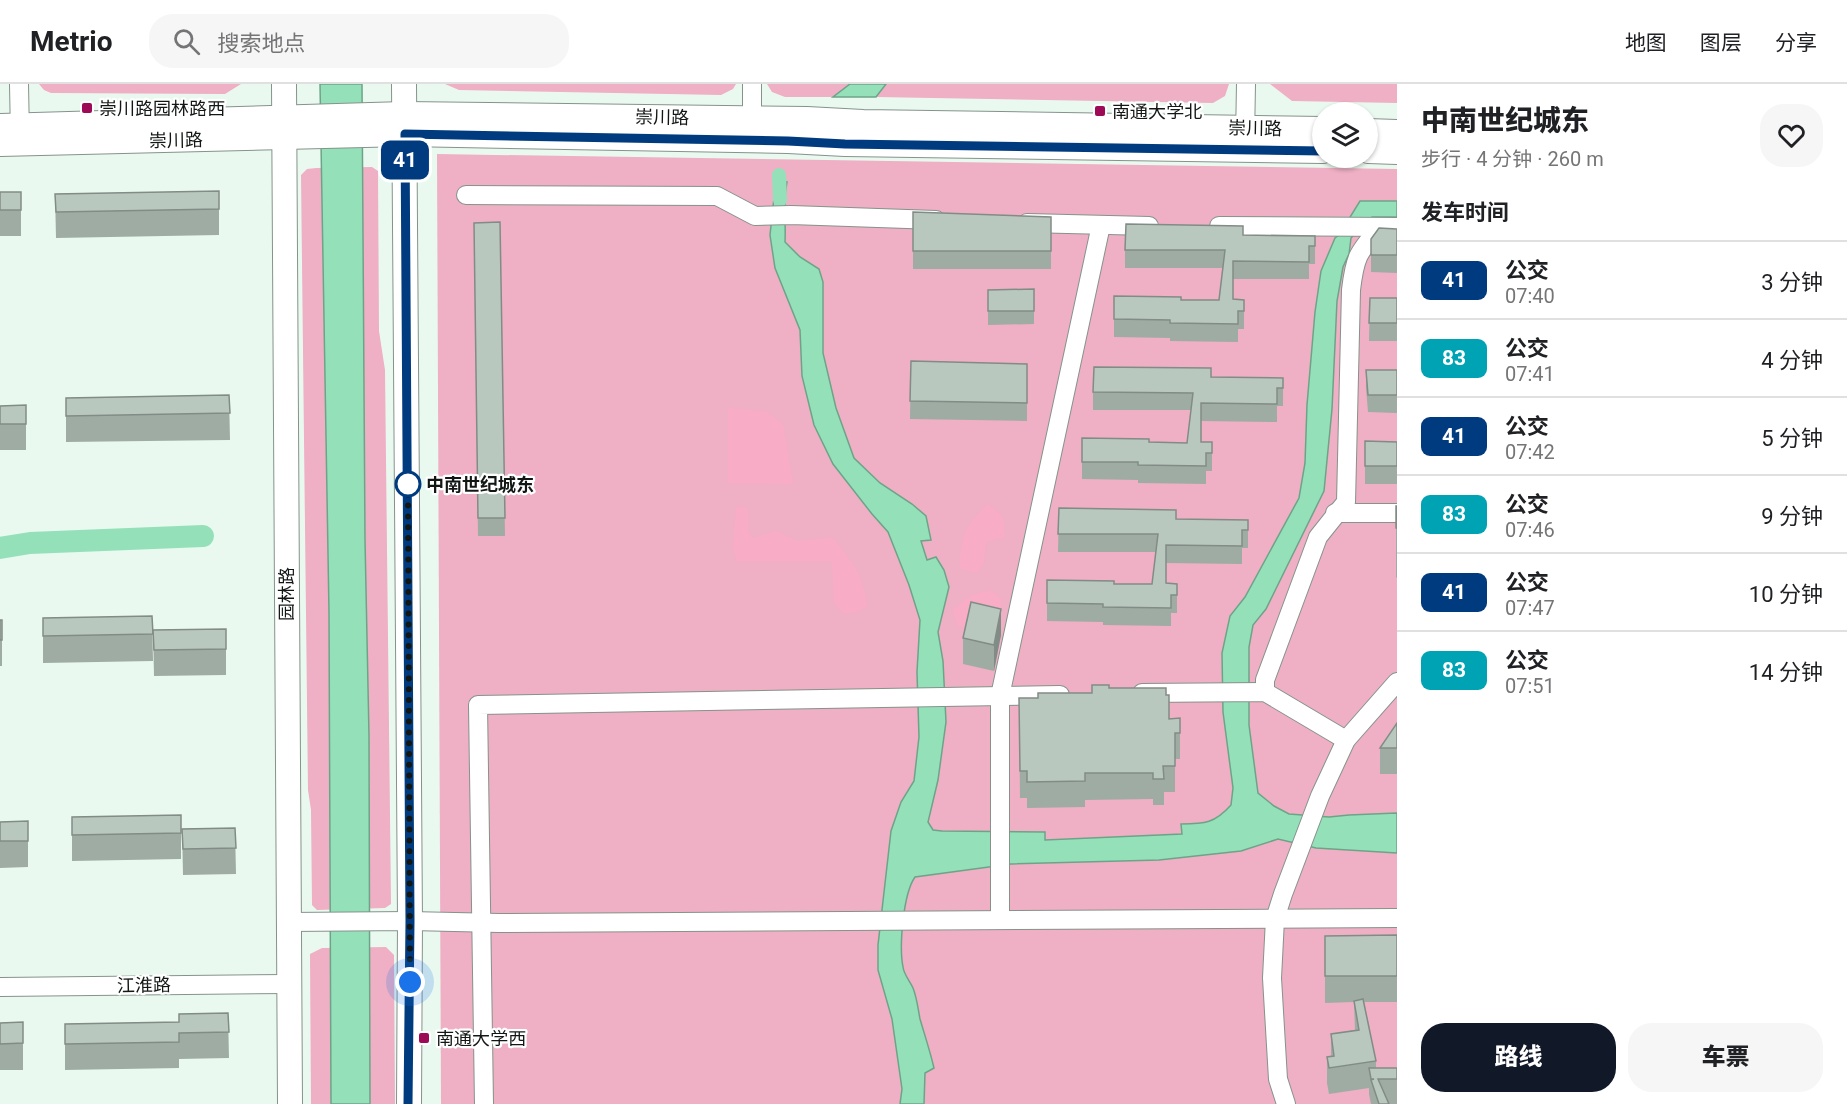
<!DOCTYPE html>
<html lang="zh">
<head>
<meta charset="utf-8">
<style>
  body { margin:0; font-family:Roboto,"Noto Sans SC",sans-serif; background:#f6f6f6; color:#202124; height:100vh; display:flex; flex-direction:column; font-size:22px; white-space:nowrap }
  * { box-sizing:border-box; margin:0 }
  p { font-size:20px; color:#757577 }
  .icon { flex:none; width:33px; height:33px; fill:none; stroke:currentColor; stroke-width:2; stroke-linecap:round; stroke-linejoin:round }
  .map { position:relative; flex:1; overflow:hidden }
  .drawer { display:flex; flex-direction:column; background:#fff; width:450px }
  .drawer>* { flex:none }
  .badge { padding:0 12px; border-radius:9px; font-size:21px; line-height:39px }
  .tools { position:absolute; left:1312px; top:18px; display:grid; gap:12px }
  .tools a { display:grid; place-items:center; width:66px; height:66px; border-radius:50%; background:#fff; box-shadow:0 2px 4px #0004; font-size:30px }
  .you { position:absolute; width:30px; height:30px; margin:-15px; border:4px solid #fff; border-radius:50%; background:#1a73e8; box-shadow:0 0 0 9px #1a73e833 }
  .map>.badge { position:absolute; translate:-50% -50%; box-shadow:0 0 0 3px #fff }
  h2 { padding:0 24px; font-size:22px; line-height:54px }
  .round { display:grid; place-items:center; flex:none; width:63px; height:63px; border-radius:24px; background:#f6f6f6 }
  .headline { display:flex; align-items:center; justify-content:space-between; height:102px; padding:0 24px }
  h1 { font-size:28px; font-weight:800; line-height:45px }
  .cta { display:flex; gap:12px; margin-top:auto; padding:12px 24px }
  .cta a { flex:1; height:69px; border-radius:24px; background:#111827; color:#fff; font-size:24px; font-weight:800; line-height:69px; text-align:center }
  .cta a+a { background:#f6f6f6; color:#202124 }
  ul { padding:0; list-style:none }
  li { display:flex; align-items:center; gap:18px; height:78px; padding:0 24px; border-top:2px solid #e0e0e0 }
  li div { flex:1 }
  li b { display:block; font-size:22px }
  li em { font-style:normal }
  li .badge { min-width:66px; font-weight:700; text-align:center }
  header { display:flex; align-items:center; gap:36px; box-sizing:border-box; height:84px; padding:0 30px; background:#fff; border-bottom:2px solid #e0e0e0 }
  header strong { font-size:28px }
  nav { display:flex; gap:33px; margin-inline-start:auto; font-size:21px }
  .search { width:420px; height:54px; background:#f6f6f6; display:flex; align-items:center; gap:15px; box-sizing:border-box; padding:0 21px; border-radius:24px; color:#757577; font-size:22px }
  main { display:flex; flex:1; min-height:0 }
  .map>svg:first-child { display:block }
  .green { fill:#efafc4 }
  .forest { fill:#f9acc6 }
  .water { fill:#94e1b9; stroke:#6da488; stroke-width:1.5 }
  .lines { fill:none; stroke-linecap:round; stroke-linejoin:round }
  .canal { stroke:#94e1b9; stroke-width:14 }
  .river { stroke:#94e1b9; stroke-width:22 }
  .minor-casing { stroke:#85938b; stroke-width:20 }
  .major-casing { stroke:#85938b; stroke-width:26 }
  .minor { stroke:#fff; stroke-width:18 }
  .major { stroke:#fff; stroke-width:24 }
  .wall { fill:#9faca4 }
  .shaded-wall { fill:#828c86 }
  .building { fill:#b9c8bf; stroke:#828c86; stroke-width:1.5 }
  .line-casing { stroke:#fff; stroke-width:14 }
  .line { stroke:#003b80; stroke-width:9 }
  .walk { stroke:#121714; stroke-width:6; stroke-dasharray:0 10.8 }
  .poi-dot { fill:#9d0b57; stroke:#fff; stroke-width:2 }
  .stop-dot { fill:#fff; stroke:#003b80; stroke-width:3 }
  .labels { text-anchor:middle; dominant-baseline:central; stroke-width:4.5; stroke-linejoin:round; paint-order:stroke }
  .poi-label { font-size:18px; fill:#121714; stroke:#fff; text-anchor:start }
  .street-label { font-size:18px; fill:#121714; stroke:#fff }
  .stop-label { font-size:18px; font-weight:bold; fill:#121714; stroke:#fff; text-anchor:start }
</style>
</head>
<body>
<header>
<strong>Metrio</strong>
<div class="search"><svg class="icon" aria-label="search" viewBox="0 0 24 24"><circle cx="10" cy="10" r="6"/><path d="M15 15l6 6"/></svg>搜索地点</div>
<nav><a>地图</a><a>图层</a><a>分享</a></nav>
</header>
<main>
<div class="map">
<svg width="1397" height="1020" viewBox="0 0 1397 1020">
  <rect width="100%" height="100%" fill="#eaf9f0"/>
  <g class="green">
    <polygon points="39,0 241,0 225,10 51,9 44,6"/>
    <polygon points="445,0 736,0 733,5 721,11 459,6"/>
    <polygon points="767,0 850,0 833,13 785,13 772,8"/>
    <polygon points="886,0 1229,0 1225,12 1213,19 876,13"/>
    <polygon points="1270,0 1397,0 1397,19 1292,17"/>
    <polygon points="437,70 1397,85 1397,1020 441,1020"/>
    <polygon points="372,83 378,87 379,247 385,286 391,820 385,824 317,826 312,821 311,726 308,706 301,91 307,85 316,84"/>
    <polygon points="386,863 394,871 395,1020 311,1020 310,870 322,864"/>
  </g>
  <g class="forest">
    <polygon points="728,324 766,328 783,340 793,400 728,399"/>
    <path d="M988,420L1003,433L1005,453L986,458L984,479L977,489L960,485C960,453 965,442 988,420Z"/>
    <path d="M736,423L747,424L749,434L748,448L753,454L776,447L797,457L832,454C851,474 865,495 867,523L853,529H843L834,519L832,477H736L733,463Z"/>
    <polygon points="991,506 1001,515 1001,527 985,537 958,543 953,526 971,511"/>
  </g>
  <g class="water">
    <polygon points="320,0 362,0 365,456 369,652 370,1020 331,1020 329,528"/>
    <polygon points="850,0 886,0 876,13 833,13"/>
    <path d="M779,97L787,98C783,117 786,138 785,158L800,173L819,185L823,198V269L836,324L854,374L880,399L912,420L926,432L931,456L921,457L927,476L936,473L944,486L949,503L938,548L943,577L946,638L938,696L928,738L933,746L942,747L1045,748V756L1182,750L1181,740C1205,740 1215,739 1231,721L1233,704L1223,628L1222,569L1230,532L1245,513L1299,414L1305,379L1307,321L1315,228L1321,187L1335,154L1339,151L1360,117H1397V133H1372L1351,154L1349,170L1343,183L1337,217L1332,325L1324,407L1266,525L1253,541L1249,563V641L1258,709L1274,722L1289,730L1329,733L1349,731L1397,729V769L1316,764L1278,755L1241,767L1159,776L1011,780L915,793C903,810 899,863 903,883C904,891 910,897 913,904C917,914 918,925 920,935C925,952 930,967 934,984L925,989L924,1020H900L902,1005L892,935L878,886V861L891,747L901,718L914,697L919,653L917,588L920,536L909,501L888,448L872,430L833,380L814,341L802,292L800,246L775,184L770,151L774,114Z"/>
  </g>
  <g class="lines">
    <polyline class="canal" points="779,91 780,116"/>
    <polyline class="river" points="0,464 30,459 203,452"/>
    <defs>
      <g id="minor">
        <polyline points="19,0 20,52"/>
        <polyline points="752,46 752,0"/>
        <polyline points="1245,55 1246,0"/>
        <polyline points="466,111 717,112 755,132 791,131 936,136"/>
        <polyline points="1027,139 1149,142"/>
        <polyline points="1219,142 1397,143"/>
        <polyline points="1335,429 1397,429"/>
        <path d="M1265,608V596L1318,453L1346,418L1351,206C1355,172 1358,169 1380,143"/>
        <polyline points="1142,609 1265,608 1346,656"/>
        <polyline points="1000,836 1000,612 1101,141"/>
        <polyline points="288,838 410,837 499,839 1397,834"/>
        <polyline points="0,903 288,900"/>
        <polyline points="484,1020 478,621 1060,611"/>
        <polyline points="1286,1020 1278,995 1272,894 1275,835 1283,810 1320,712 1346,656 1397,598"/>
      </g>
      <g id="major">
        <polyline points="284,0 290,1020"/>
        <polyline points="404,0 410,837 409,1020"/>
        <polyline points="0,42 404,30 807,35 863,38 1323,45"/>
        <polyline points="1368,47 1397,48"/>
        <polyline points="0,60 405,50 788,57 845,60 1323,67"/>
        <polyline points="1368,67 1397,68"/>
      </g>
    </defs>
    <use href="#minor" class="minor-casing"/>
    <use href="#major" class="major-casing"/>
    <use href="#minor" class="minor"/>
    <use href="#major" class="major"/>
  </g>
  <g class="wall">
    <polygon points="219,107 219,151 56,154 55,110"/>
    <rect x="0" y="108" width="21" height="44"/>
    <polygon points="913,128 1051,133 1051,185 913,185"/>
    <polygon points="500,138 505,452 478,452 474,139"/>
    <polygon points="1397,145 1397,189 1371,188 1371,155"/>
    <polygon points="1243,151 1315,152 1315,180 1309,180 1309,195 1233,195 1233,215 1244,216 1244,245 1238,245 1238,258 1170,257 1170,254 1114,253 1114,212 1181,216 1219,216 1223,184 1125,184 1125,166"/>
    <polygon points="1034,205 1034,240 988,241 988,206"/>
    <polygon points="1370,214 1397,214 1397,257 1369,257"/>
    <polygon points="911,277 1027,280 1027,337 910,335"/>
    <polygon points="1366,286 1397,286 1397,329 1368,328 1366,304"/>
    <polygon points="1211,293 1283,294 1283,322 1277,322 1277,338 1201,337 1201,358 1212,358 1212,387 1206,387 1206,400 1138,399 1138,396 1082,395 1082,354 1149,358 1187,359 1191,326 1093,326 1093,308"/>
    <polygon points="229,311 230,356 66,358 66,314"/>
    <polygon points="26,321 26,366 0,366 0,322"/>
    <polygon points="1365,357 1397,358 1397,400 1365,400"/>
    <polygon points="1396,422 1397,422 1397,494 1396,493"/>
    <polygon points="1059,424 1176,435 1248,436 1248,464 1242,464 1242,480 1166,479 1166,499 1177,500 1177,529 1171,529 1171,542 1103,541 1103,538 1047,537 1047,496 1114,500 1152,500 1156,468 1058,468"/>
    <polygon points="152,532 153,577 43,579 43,534"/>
    <rect x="0" y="536" width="2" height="46"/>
    <polygon points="226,545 226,591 154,592 153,546"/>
    <polygon points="1001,551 994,587 963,580 963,554"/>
    <polygon points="1109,604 1166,611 1169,635 1180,634 1180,675 1175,675 1175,708 1164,708 1164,721 1153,721 1153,715 1085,716 1085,723 1027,724 1027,714 1020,714 1019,614 1038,614 1092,609"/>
    <polygon points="1397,639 1397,690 1380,690 1380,664"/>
    <polygon points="181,731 181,775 72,777 72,733"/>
    <polygon points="28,737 28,783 0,784 0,738"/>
    <polygon points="235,744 236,790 183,791 182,745"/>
    <polygon points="1397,851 1397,918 1364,918 1376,977 1376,984 1397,984 1397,1020 1371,1020 1369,1010 1369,1004 1329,1010 1327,999 1327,973 1331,972 1331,950 1355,946 1354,918 1325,919 1325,852"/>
    <polygon points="228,929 229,974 179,975 179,984 65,986 65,940 179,938"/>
    <polygon points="23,938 23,986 0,986 0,939"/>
  </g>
  <polygon class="shaded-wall" points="1001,525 1001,551 994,587 994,561"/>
  <g class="building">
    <polygon points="219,107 219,125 56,128 55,110"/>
    <rect x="0" y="108" width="21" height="18"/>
    <polygon points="913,128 1051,133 1051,167 913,167"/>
    <polygon points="500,138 505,434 478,434 474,139"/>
    <polygon points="1126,140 1243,142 1243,151 1315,152 1315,162 1309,162 1309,178 1233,177 1233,215 1244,216 1244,227 1238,227 1238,240 1170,239 1170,236 1114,235 1114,212 1181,213 1181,216 1219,216 1225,166 1125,166"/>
    <polygon points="1379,144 1397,145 1397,171 1371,171 1371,155"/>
    <polygon points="1034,205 1034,227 988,227 988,206"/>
    <polygon points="1370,214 1397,214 1397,239 1369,239"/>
    <polygon points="911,277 1027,280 1027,319 910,317"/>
    <polygon points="1094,283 1211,284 1211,293 1283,294 1283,304 1277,304 1277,320 1201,319 1201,358 1212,358 1212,369 1206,369 1206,382 1138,381 1138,378 1082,378 1082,354 1149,355 1149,358 1187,359 1193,309 1093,308"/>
    <polygon points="1366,286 1397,286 1397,311 1368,311"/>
    <polygon points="229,311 230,329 66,332 66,314"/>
    <polygon points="26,321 26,340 0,340 0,322"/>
    <polygon points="1365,357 1397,358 1397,382 1365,382"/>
    <rect x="1396" y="422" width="1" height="22"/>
    <polygon points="1059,424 1176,426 1176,435 1248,436 1248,446 1242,446 1242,462 1166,461 1166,499 1177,500 1177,511 1171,511 1171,524 1103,523 1103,520 1047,519 1047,496 1114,497 1114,500 1152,500 1158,450 1058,450"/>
    <polygon points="971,518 1001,525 994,561 963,554"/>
    <polygon points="152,532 153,550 43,552 43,534"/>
    <rect x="0" y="536" width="2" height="20"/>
    <polygon points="226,545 226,565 154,566 153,546"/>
    <polygon points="1092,601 1109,601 1109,604 1166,604 1166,611 1169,611 1169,635 1180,634 1180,649 1175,649 1175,682 1163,682 1164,695 1153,695 1153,689 1085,689 1085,697 1027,698 1027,687 1020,687 1019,614 1038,614 1038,609 1092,609"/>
    <polygon points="1397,639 1397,664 1380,664"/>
    <polygon points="181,731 181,749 72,751 72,733"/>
    <polygon points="28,737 28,757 0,757 0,738"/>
    <polygon points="235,744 236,764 183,765 182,745"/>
    <polygon points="1397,851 1397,892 1325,892 1325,852"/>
    <polygon points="1363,915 1376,977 1329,984 1327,973 1334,972 1331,950 1359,946 1354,917"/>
    <polygon points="228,929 229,948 179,949 179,958 65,960 65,940 179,938 179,930"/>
    <polygon points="23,938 23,959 0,960 0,939"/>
    <polygon points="1369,984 1397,984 1397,995 1378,995 1389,1020 1379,1020 1371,996 1374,995 1371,995"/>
  </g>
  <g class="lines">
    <defs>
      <polyline id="line" points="408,1020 410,837 405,50 788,57 845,60 1323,67"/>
    </defs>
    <use href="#line" class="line-casing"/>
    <use href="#line" class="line"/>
    <polyline class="walk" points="408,400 410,898"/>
  </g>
  <g class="poi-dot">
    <rect x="81" y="18" width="12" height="12" rx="3"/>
    <rect x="1094" y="21" width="12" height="12" rx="3"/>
    <rect x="418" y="948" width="12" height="12" rx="3"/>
  </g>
  <circle class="stop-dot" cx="408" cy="400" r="12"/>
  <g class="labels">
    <g class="poi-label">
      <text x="99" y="24">崇川路园林路西</text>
      <text x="1112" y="27">南通大学北</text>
      <text x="436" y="954">南通大学西</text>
    </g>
    <g class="street-label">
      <text transform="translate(662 33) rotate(1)">崇川路</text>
      <text transform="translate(1255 44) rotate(1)">崇川路</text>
      <text transform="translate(176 56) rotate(-1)">崇川路</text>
      <text transform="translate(286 510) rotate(-90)">园林路</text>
      <text transform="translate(144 901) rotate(-1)">江淮路</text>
    </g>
    <g class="stop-label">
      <text x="426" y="400">中南世纪城东</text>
    </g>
  </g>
</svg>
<div class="tools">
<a><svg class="icon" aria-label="layers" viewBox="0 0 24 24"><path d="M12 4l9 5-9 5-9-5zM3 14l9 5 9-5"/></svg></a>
</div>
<div class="you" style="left:410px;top:898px"></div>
<b class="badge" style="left:405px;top:76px;background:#003b80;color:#fff">41</b>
</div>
<section class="drawer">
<div class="headline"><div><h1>中南世纪城东</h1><p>步行 · 4 分钟 · 260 m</p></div><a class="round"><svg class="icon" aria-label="heart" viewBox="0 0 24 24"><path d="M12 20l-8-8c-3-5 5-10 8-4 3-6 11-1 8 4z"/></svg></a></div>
<h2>发车时间</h2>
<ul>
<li><span class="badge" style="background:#003b80;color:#fff">41</span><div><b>公交</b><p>07:40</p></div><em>3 分钟</em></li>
<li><span class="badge" style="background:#00a3b4;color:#fff">83</span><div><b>公交</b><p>07:41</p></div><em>4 分钟</em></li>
<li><span class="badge" style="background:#003b80;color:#fff">41</span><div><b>公交</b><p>07:42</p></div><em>5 分钟</em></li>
<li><span class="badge" style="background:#00a3b4;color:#fff">83</span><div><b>公交</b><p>07:46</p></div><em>9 分钟</em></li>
<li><span class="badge" style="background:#003b80;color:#fff">41</span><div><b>公交</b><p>07:47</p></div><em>10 分钟</em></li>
<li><span class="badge" style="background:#00a3b4;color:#fff">83</span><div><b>公交</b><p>07:51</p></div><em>14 分钟</em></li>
</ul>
<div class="cta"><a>路线</a><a>车票</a></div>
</section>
</main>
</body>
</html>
